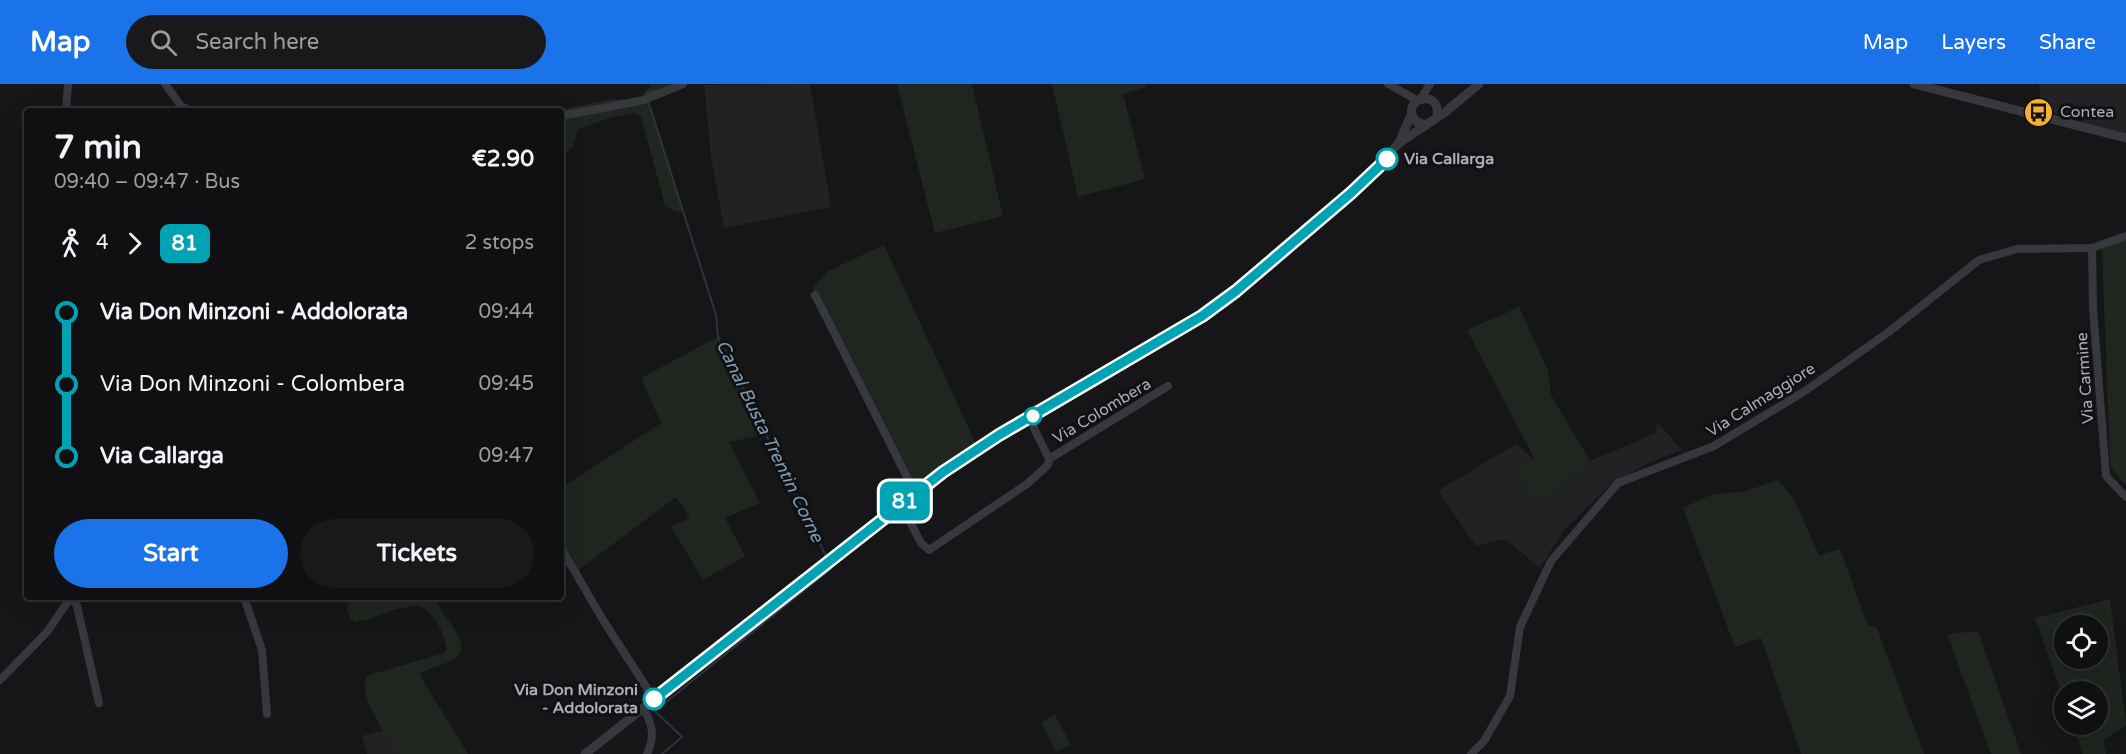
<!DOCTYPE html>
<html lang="en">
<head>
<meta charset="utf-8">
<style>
  body { margin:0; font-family:"Varela Round",sans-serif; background:#19191b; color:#f1f3f6; height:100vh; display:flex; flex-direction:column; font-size:22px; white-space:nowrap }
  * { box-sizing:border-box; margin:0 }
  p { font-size:20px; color:#9c9d9f }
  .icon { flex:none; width:33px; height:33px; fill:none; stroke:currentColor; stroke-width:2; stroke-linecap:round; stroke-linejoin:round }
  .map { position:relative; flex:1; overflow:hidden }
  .sheet { position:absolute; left:24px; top:24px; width:540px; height:492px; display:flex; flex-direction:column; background:#101012; border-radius:6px; box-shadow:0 6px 24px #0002,0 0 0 2px #303032 }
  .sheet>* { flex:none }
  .badge { padding:0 12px; border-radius:9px; font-size:21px; line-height:39px }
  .tools { position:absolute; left:2054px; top:531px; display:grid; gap:12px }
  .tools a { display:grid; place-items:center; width:54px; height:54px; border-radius:50%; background:#101012; box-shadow:0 6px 24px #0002,0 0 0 2px #303032; font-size:30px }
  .map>.badge { position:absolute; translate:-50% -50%; box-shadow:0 0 0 3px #fff }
  .legs { display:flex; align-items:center; gap:9px; height:66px; padding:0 30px; font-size:20px }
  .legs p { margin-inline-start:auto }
  .overview { display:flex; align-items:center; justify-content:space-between; height:102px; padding:0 30px }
  h1 { font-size:33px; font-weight:700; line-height:45px }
  .action { display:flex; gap:12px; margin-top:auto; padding:12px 30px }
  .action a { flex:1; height:69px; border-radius:36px; background:#1a73e8; color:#fff; font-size:24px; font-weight:700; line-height:69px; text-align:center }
  .action a+a { background:#19191b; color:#f1f3f6 }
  ul { padding:0 30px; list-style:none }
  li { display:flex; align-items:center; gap:21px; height:72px; font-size:22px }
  li i { display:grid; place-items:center; width:9px; height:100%; margin:0 8px; background:currentColor }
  li i::after { content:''; width:15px; height:15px; margin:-8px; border:4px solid; border-radius:50%; background:#101012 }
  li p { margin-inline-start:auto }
  li:first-child i { background:linear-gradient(#0000 50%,currentColor 0) }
  li:last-child i { background:linear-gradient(currentColor 50%,#0000 0) }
  header { display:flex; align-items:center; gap:36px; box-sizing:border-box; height:84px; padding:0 30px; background:#1a73e8; color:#fff }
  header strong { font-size:28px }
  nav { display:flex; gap:33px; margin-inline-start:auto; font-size:21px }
  .search { width:420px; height:54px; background:#19191b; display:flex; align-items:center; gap:15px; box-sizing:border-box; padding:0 21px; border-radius:33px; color:#9c9d9f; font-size:22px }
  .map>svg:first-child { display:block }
  .built { fill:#222225 }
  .green { fill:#1e261f; fill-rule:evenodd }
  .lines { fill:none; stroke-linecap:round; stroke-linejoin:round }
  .stream { stroke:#2c353c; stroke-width:2 }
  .minor { stroke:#37383d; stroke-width:8 }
  .tertiary { stroke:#37383d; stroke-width:9 }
  .line-1-casing { stroke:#fff; stroke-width:14 }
  .line-1 { stroke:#00a3b4; stroke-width:9 }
  .stop-1-dot { fill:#fff; stroke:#00a3b4; stroke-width:3 }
  .labels { text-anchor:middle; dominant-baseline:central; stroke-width:6; stroke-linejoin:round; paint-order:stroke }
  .poi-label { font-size:16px; fill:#a8adb8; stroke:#111113; text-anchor:start }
  .stop-label { font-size:16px; font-weight:bold; fill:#a8adb8; stroke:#111113; text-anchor:start }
  .street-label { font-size:16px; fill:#a8adb8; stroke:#111113 }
  .water-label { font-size:18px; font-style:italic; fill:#7f9bb3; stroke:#111113 }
</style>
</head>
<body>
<header>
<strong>Map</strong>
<div class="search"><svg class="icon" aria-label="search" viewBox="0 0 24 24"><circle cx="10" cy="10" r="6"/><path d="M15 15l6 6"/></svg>Search here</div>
<nav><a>Map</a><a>Layers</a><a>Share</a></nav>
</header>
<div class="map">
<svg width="2126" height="670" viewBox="0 0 2126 670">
  <rect width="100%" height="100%" fill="#161618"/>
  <g class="built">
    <polygon points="810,0 831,123 724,144 711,73 704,1"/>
    <polygon points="2039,0 2126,0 2126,49 2083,39 2084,34 2078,32 2074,35 2041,25"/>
    <polygon points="1657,338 1682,366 1648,379 1609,402 1564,446 1540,484 1505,455 1476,462 1438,407 1516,360 1535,376 1517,387 1547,414 1590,377 1656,349"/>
    <polygon points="388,645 399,670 367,670 362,652"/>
  </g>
  <g class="green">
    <polygon points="652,0 672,0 647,12 684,127 676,128 665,121 641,33 635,29 613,33 578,45 573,63 561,71 561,27 555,27 610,15 628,16 641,12"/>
    <polygon points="897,0 972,0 1003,132 935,149"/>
    <polygon points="1052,0 1145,0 1146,3 1123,10 1145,95 1078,113"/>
    <polygon points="2126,156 2126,402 2112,385 2110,378 2102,164"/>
    <polygon points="884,161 976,360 916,402 893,366 813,204 828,187"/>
    <polygon points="1519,223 1548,287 1551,311 1590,377 1547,414 1528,405 1516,387 1535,376 1467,246"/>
    <polygon points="720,252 768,350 729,358 760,419 725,434 745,472 703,496 671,443 690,434 676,413 577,487 561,460 561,404 661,339 641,294"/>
    <polygon points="1778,396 1793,413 1819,471 1840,465 1867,540 1877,544 1924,670 1801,670 1761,554 1735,563 1683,424 1710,411 1746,407"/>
    <path d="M360,513H434C439,530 480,564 451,577C440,582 429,584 419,590L468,670H399L388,646L383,647C374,629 361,613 366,592L444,569L447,565C443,547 436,530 419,522C395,522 377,535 355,538L350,534L347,523L353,515Z"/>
    <path d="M2110,515L2126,641L2103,656L2106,670H2083L2073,641L2097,640V608H2064V616L2035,534ZM2064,542H2097V574H2064Z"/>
    <polygon points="1978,547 2021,670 1991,670 1947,550"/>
    <polygon points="1055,631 1071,661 1056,668 1041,638"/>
  </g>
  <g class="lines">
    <g class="stream">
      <polyline points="647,9 658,6"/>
      <polyline points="649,20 716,231 718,254 828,476"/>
      <polyline points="662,670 682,653 655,627 832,484 830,481"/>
    </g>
    <g class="minor">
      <polyline points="165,0 181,22 191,27"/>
      <polyline points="1388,0 1417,16"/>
      <polyline points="1421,14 1430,0"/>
      <polyline points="66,27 68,0"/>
      <polyline points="561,32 644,16 683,0"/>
      <polyline points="2092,164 2093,224 2106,392 2126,413"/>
      <polyline points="815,211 915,409"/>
      <polyline points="1049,375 1168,302"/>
      <polyline points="901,420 921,459 929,466 1027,400 1048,381 1049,375 1029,334"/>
      <polyline points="561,464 603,536 654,615"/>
      <polyline points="72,513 77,522 99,619"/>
      <polyline points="244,513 262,566 267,630"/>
      <polyline points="0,596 47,548 71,513"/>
      <path d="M643,624C653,640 655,653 647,670"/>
      <polyline points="1471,670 1484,657 1510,612 1520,543 1551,477 1618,399 1714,362 1805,307 1890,247 1979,176 2017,165 2092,164 2126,152"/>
    </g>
    <g class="tertiary">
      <polyline points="1914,0 2126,54"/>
      <path d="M1426,41L1417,38C1396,16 1442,2 1437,32"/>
      <polyline points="1399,59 1411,31"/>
      <polyline points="585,670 943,388 1220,219 1365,96 1399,59 1444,29 1479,0"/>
    </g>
  </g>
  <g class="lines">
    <defs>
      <polyline id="line-1" points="654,615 943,388 999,351 1202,232 1236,207 1351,109 1387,75"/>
    </defs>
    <use href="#line-1" class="line-1-casing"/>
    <use href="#line-1" class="line-1"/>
  </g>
  <defs>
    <symbol id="bus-disc" viewBox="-11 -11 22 22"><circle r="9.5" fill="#f2b134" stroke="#111113"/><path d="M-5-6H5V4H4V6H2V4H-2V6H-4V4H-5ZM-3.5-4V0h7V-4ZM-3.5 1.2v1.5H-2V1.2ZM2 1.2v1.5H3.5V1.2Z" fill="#111"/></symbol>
  </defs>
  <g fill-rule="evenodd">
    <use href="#bus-disc" x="2022" y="12" width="33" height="33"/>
  </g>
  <g class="stop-1-dot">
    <circle cx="1387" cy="75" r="10"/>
    <circle cx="1033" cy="332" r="8"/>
    <circle cx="654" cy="615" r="10"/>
  </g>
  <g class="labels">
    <g class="poi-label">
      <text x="2060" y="28">Contea</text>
    </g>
    <g class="stop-label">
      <text x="1404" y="75">Via Callarga</text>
      <text x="638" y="606" text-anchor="end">Via Don Minzoni<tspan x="638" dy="18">- Addolorata</tspan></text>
    </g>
    <g class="street-label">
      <text transform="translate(2085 294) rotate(-94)">Via Carmine</text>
      <text transform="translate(1761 316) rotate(-32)">Via Calmaggiore</text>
      <text transform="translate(1102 327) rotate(-31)">Via Colombera</text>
    </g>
    <g class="water-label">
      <text transform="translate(770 357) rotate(64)">Canal Busta Trentin Corne</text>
    </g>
  </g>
</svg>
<div class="tools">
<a><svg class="icon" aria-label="locate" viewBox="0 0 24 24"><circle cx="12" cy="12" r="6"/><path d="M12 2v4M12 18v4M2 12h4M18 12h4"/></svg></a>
<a><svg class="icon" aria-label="layers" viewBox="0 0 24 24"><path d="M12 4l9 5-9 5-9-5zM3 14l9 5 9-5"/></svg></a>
</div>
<b class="badge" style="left:905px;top:417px;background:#00a3b4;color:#fff">81</b>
<section class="sheet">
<div class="overview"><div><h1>7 min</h1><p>09:40 – 09:47 · Bus</p></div><b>€2.90</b></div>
<div class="legs"><svg class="icon" aria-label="walk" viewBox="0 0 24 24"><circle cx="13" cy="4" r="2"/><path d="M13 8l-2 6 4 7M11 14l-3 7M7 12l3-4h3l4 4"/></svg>4<svg class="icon" aria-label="forward" viewBox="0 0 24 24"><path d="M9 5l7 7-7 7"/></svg><b class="badge" style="background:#00a3b4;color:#fff">81</b><p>2 stops</p></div>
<ul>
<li><i style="color:#00a3b4"></i><b>Via Don Minzoni - Addolorata</b><p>09:44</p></li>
<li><i style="color:#00a3b4"></i><span>Via Don Minzoni - Colombera</span><p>09:45</p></li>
<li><i style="color:#00a3b4"></i><b>Via Callarga</b><p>09:47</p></li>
</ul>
<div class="action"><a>Start</a><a>Tickets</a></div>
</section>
</div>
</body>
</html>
